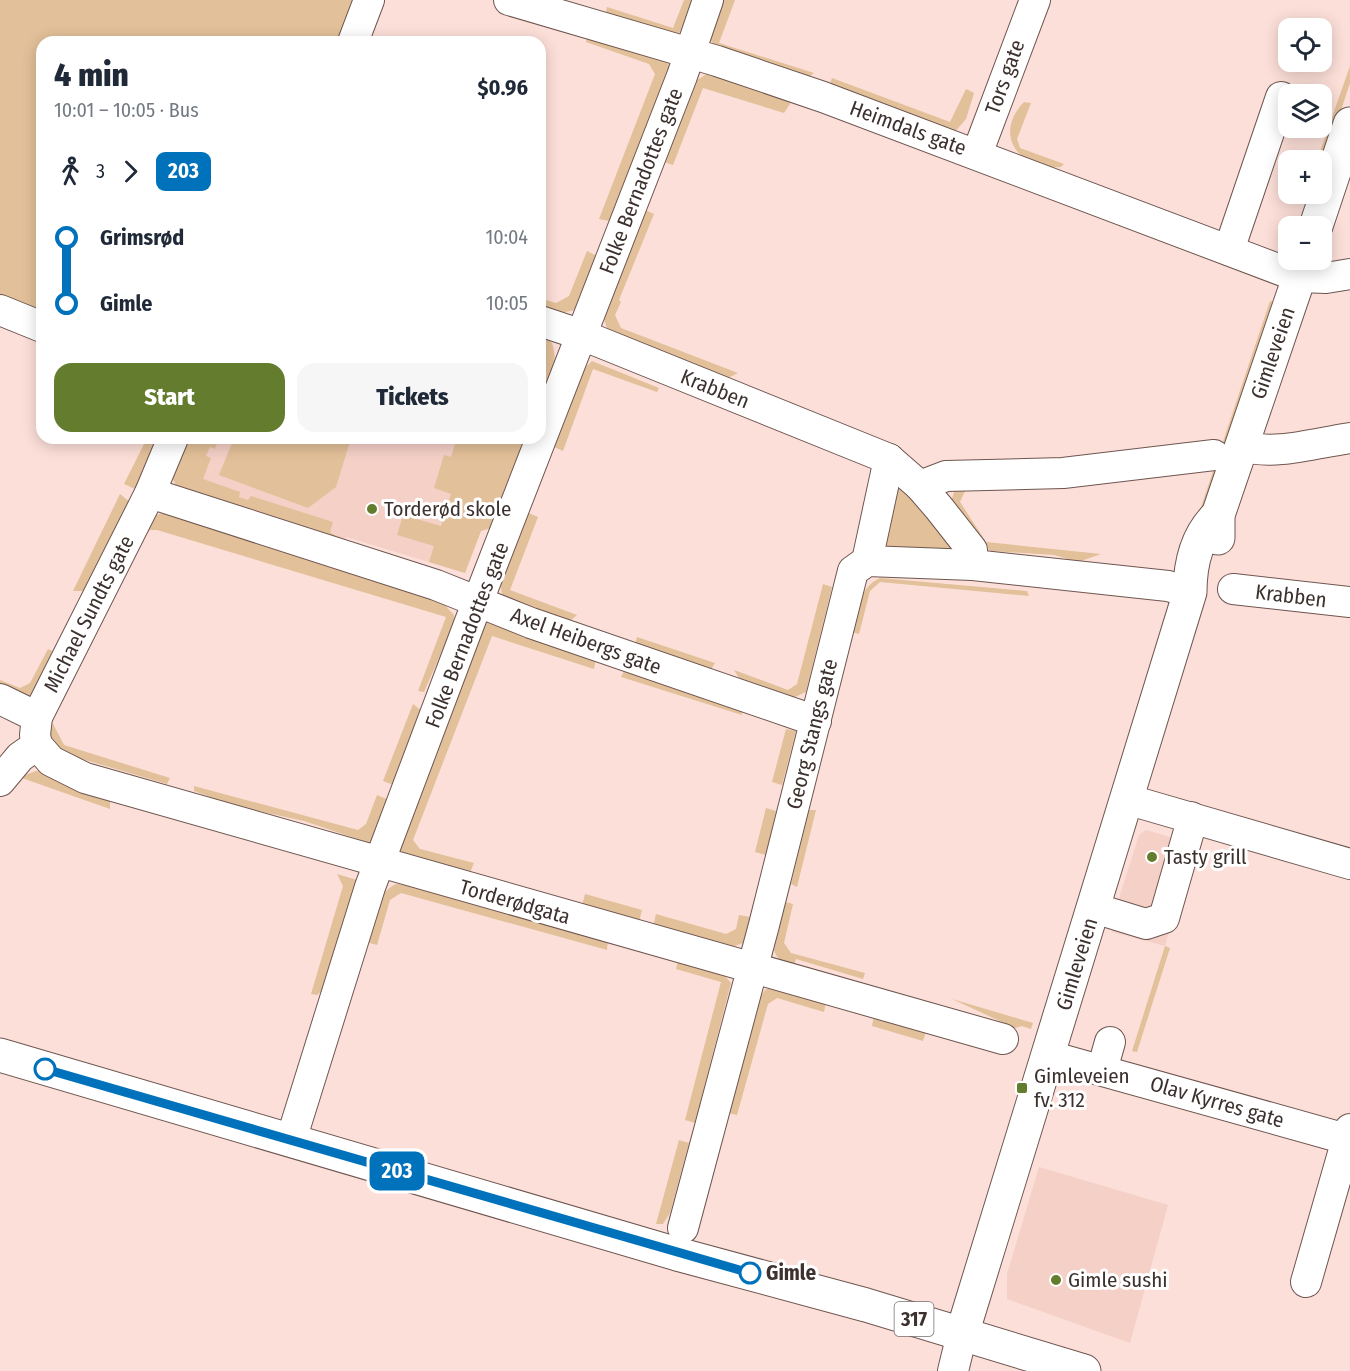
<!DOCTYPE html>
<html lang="en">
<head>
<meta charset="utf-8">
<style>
  body { margin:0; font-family:"Fira Sans Condensed",sans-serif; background:#f6f6f7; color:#1f2937; height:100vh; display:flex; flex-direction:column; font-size:22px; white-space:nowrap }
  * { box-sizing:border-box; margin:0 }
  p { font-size:20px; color:#747a83 }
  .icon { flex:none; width:33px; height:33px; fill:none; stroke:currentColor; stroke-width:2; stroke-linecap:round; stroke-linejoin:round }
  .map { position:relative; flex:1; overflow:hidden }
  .details { position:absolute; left:36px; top:36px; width:510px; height:408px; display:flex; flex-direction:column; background:#fff; border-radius:18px; box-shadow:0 3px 15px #0003 }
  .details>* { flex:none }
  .badge { padding:0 12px; border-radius:9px; font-size:21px; line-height:39px }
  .tools { position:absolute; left:1278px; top:18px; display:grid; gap:12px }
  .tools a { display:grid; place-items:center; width:54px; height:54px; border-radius:12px; background:#fff; box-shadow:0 3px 15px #0003; font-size:30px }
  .map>.badge { position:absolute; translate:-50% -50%; box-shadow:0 0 0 3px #fff }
  .legs { display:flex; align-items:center; gap:9px; height:66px; padding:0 18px; font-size:20px }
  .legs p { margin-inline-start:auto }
  .headline { display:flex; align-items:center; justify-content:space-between; height:102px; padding:0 18px }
  h1 { font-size:33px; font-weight:800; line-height:45px }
  .primary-button { display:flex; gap:12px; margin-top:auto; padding:12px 18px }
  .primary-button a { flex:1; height:69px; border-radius:18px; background:#637c2e; color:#fff; font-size:24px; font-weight:800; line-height:69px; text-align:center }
  .primary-button a+a { background:#f6f6f7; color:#1f2937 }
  ul { padding:0 18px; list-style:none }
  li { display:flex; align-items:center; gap:21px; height:66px; font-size:22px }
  li i { display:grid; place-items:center; width:9px; height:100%; margin:0 8px; background:currentColor }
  li i::after { content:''; width:15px; height:15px; margin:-8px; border:4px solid; border-radius:50%; background:#fff }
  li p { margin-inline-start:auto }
  li:first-child i { background:linear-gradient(#0000 50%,currentColor 0) }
  li:last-child i { background:linear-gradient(currentColor 50%,#0000 0) }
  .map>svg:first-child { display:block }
  .built { fill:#f4d0c7 }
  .green { fill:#e2c099 }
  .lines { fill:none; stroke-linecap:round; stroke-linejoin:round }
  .minor-casing { stroke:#6e5650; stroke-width:32 }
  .major-casing { stroke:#6e5650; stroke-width:35 }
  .minor { stroke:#fff; stroke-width:30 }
  .major { stroke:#fff; stroke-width:33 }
  .line-1-casing { stroke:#fff; stroke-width:14 }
  .line-1 { stroke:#0072bc; stroke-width:9 }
  .poi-dot { fill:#637c2e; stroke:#fff; stroke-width:2 }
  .stop-1-dot { fill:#fff; stroke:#0072bc; stroke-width:3 }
  .labels { text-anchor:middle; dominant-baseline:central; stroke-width:6; stroke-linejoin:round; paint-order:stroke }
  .shield { fill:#fff; stroke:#766f6d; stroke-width:1.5 }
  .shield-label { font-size:20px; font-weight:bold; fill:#3c312e }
  .street-label { font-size:21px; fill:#3c312e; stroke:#fff }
  .poi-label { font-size:21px; fill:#3c312e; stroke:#fff; text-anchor:start }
  .stop-label { font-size:21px; font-weight:bold; fill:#3c312e; stroke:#fff; text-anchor:start }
</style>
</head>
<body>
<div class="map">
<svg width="1350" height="1371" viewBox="0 0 1350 1371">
  <rect width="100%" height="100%" fill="#fcdfd8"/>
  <g class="built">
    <polygon points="200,438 515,438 465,573 346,537 345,540 336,536 336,534 186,487"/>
    <polygon points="1146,830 1193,844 1165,946 1112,932 1120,895 1139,835"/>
    <polygon points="1039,1167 1168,1205 1130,1343 1007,1299 1007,1274"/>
  </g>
  <g class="green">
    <polygon points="0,0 363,0 346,42 42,42 42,314 0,295"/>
    <polygon points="684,0 695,0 677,38 606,12 607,7 673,28"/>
    <polygon points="721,0 735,0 719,43 814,73 809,77 716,48 710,39"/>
    <polygon points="588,34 668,61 669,68 616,216 609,221 599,219 655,74 649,64 586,42"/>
    <polygon points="1350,66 1350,83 1322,168 1322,160 1317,160"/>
    <polygon points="708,73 789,95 790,104 784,113 703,88 673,165 664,162 691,84"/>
    <polygon points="832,78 950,122 966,89 974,93 966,119 953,134 829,87"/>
    <path d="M1024,102L1031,103L1017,139L1020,148L1064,164L1061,167C1020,171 992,135 1024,102Z"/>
    <polygon points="645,210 654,214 619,300 621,302 615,315 621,328 738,373 726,379 615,335 607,328 602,313"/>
    <polygon points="587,251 599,257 575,310 552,315 540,311 540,298 556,303 569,296"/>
    <polygon points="1270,301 1276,302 1212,491 1194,528"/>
    <path d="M540,334L552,343C560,366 548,391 540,412Z"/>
    <polygon points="592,361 659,388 657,392 593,369 563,451 552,446 579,373"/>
    <polygon points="147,438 163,438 135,489 124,484"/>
    <polygon points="185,438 219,438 215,449 210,447 206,456 211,458 203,479 240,492 239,497 248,500 251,496 333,522 330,532 345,540 341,545 177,487 172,478"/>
    <polygon points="234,438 351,438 336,487 308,508 219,475"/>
    <polygon points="457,438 530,438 495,527 481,531 465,573 429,562 434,546 397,535 403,515 441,526 451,494 434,488 444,455 451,457"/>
    <polygon points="1120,475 965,491 960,502 986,542 1101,554 1078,562 1054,555 991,551 980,543 951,501 956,487"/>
    <polygon points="900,483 953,547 952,550 884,551"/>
    <polygon points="120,494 131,503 86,591 73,591"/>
    <polygon points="526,512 538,517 510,590 577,615 570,621 503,598 499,580"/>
    <polygon points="163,513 178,514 438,598 454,615 454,624 424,692 418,691 446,617 157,530 150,530 144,538 127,572 125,570 149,517"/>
    <path d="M880,578L1027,591L1029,596L880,582L870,591L859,634L852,632C858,611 858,588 880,578Z"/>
    <polygon points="823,584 832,587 806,692 788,700 744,686 734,670 788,690 797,684"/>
    <polygon points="490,620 596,658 594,669 492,636 413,840 420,849 474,863 469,875 408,857 401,851 401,837 484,624"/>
    <polygon points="637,637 715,663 710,671 634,649"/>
    <polygon points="48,649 55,652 36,694 29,699 0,687 0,680 20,688 30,683"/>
    <polygon points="624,671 742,709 742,715 621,677"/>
    <polygon points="413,704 422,711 396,786 383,781"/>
    <polygon points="52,722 64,745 170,778 167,784 68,755 55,744 49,731"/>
    <polygon points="786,729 796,731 782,785 772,782"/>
    <polygon points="42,769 110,800 110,809 19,777"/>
    <polygon points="194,786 358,830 366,824 377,795 389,800 375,839 369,843 304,821 232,805 194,791"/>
    <polygon points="766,808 776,811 766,855 755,852"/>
    <polygon points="809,810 816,810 797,887 791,884"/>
    <polygon points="337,874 357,880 323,990 317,995 311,994 343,886"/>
    <path d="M396,884L409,885L608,940L607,950L401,893L390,900L377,945L366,942C372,921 375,894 396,884Z"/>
    <polygon points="585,894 642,910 639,922 582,906"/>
    <path d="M786,902L793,904L784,943L791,953L865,973L863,979L796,959L794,965C784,962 777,961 774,950Z"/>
    <polygon points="656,914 726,934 736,929 739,915 750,917 743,943 729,948 653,927"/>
    <polygon points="1165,946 1170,948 1137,1052 1132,1051"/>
    <polygon points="678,961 724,975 731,983 695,1123 685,1120 721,982 676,969"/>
    <polygon points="771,987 826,1002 824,1012 777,998 768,1004 737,1115 728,1113 761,996 765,990"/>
    <polygon points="952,999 1033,1023 1031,1029 1022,1026 1015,1028"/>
    <polygon points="874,1016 926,1031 923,1041 872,1026"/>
    <polygon points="679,1140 689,1143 670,1213 663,1224 656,1224"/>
  </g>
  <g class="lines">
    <defs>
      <g id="minor">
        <polyline points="509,0 717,61 823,97 1299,277 1326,278 1350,274"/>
        <polyline points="353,42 369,0"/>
        <polyline points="977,154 1035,0"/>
        <polyline points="1229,250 1281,97"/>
        <polyline points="0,310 42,327"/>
        <polyline points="540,321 582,335 889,459 920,486 939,508 972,550 973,565"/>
        <path d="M1241,446C1275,456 1315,443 1350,438"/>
        <polyline points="920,486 946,476 1063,473 1214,455"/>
        <polyline points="150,493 436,585 531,623 816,721"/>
        <polyline points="867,561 889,459"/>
        <polyline points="1233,589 1350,602"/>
        <polyline points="0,699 37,717"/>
        <polyline points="37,745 51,761 85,778 1003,1039"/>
        <polyline points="0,781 20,757 37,745 35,735 37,717 150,493 173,438"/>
        <polyline points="1126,799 1350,864"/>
        <polyline points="1094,908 1146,924 1164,918 1189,831 1191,817"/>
        <polyline points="1049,1056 1350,1140"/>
        <polyline points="1102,1070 1110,1042"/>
        <polyline points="291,1140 370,887 471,619 682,76 708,0"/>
        <polyline points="683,1228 764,925 853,571 867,561 973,565 1168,586 1190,592"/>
        <polyline points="1306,1282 1350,1129"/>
        <polyline points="953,1371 962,1334"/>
      </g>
      <g id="major">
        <polyline points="1316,226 1350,124"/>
        <polyline points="1218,538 1218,515 1305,260"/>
        <polyline points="0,1055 677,1254 866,1305 1084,1371"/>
        <path d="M962,1334L1190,592C1190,564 1197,535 1218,515"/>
      </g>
    </defs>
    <use href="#minor" class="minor-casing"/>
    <use href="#major" class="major-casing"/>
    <use href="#minor" class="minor"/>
    <use href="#major" class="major"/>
  </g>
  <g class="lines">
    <defs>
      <polyline id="line-1" points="45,1069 750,1273"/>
    </defs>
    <use href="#line-1" class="line-1-casing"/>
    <use href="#line-1" class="line-1"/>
  </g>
  <g class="poi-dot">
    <circle cx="372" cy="509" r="6"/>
    <circle cx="1152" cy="857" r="6"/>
    <rect x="1016" y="1082" width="12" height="12" rx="3"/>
    <circle cx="1056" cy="1280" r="6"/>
  </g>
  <g class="stop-1-dot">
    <circle cx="45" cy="1069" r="10"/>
    <circle cx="750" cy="1273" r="10"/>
  </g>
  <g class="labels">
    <rect class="shield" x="894.5" y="1302" width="39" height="34" rx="4.5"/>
    <g class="shield-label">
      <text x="914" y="1319">317</text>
    </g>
    <g class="street-label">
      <text transform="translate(1005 77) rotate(-70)">Tors gate</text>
      <text transform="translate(908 128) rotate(20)">Heimdals gate</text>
      <text transform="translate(641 181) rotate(-69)">Folke Bernadottes gate</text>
      <text transform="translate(1273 353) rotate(-71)">Gimleveien</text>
      <text transform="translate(715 389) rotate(22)">Krabben</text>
      <text transform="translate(1291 596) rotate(7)">Krabben</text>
      <text transform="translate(89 614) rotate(-63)">Michael Sundts gate</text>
      <text transform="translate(467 635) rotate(-69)">Folke Bernadottes gate</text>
      <text transform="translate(586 641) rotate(20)">Axel Heibergs gate</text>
      <text transform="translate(812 734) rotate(-76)">Georg Stangs gate</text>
      <text transform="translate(515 902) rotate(16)">Torderødgata</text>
      <text transform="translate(1077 964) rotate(-73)">Gimleveien</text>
      <text transform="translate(1217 1102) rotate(16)">Olav Kyrres gate</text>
    </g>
    <g class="poi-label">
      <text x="384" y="509">Torderød skole</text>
      <text x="1164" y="857">Tasty grill</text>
      <text x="1034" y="1076">Gimleveien<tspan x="1034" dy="24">fv. 312</tspan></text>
      <text x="1068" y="1280">Gimle sushi</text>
    </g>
    <g class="stop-label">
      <text x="766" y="1273">Gimle</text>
    </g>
  </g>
</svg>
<div class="tools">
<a><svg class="icon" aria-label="locate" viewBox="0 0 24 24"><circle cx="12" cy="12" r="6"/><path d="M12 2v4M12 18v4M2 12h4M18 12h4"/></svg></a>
<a><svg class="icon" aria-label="layers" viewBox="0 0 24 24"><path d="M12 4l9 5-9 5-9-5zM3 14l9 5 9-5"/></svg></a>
<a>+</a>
<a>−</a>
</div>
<b class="badge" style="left:397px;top:1171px;background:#0072bc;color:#fff">203</b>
<section class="details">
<div class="headline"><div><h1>4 min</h1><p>10:01 – 10:05 · Bus</p></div><b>$0.96</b></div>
<div class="legs"><svg class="icon" aria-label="walk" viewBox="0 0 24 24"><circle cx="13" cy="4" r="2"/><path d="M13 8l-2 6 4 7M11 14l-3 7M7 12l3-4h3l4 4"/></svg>3<svg class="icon" aria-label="forward" viewBox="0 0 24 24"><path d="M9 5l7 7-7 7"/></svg><b class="badge" style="background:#0072bc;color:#fff">203</b></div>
<ul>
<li><i style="color:#0072bc"></i><b>Grimsrød</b><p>10:04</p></li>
<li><i style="color:#0072bc"></i><b>Gimle</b><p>10:05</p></li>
</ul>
<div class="primary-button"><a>Start</a><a>Tickets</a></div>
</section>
</div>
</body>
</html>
